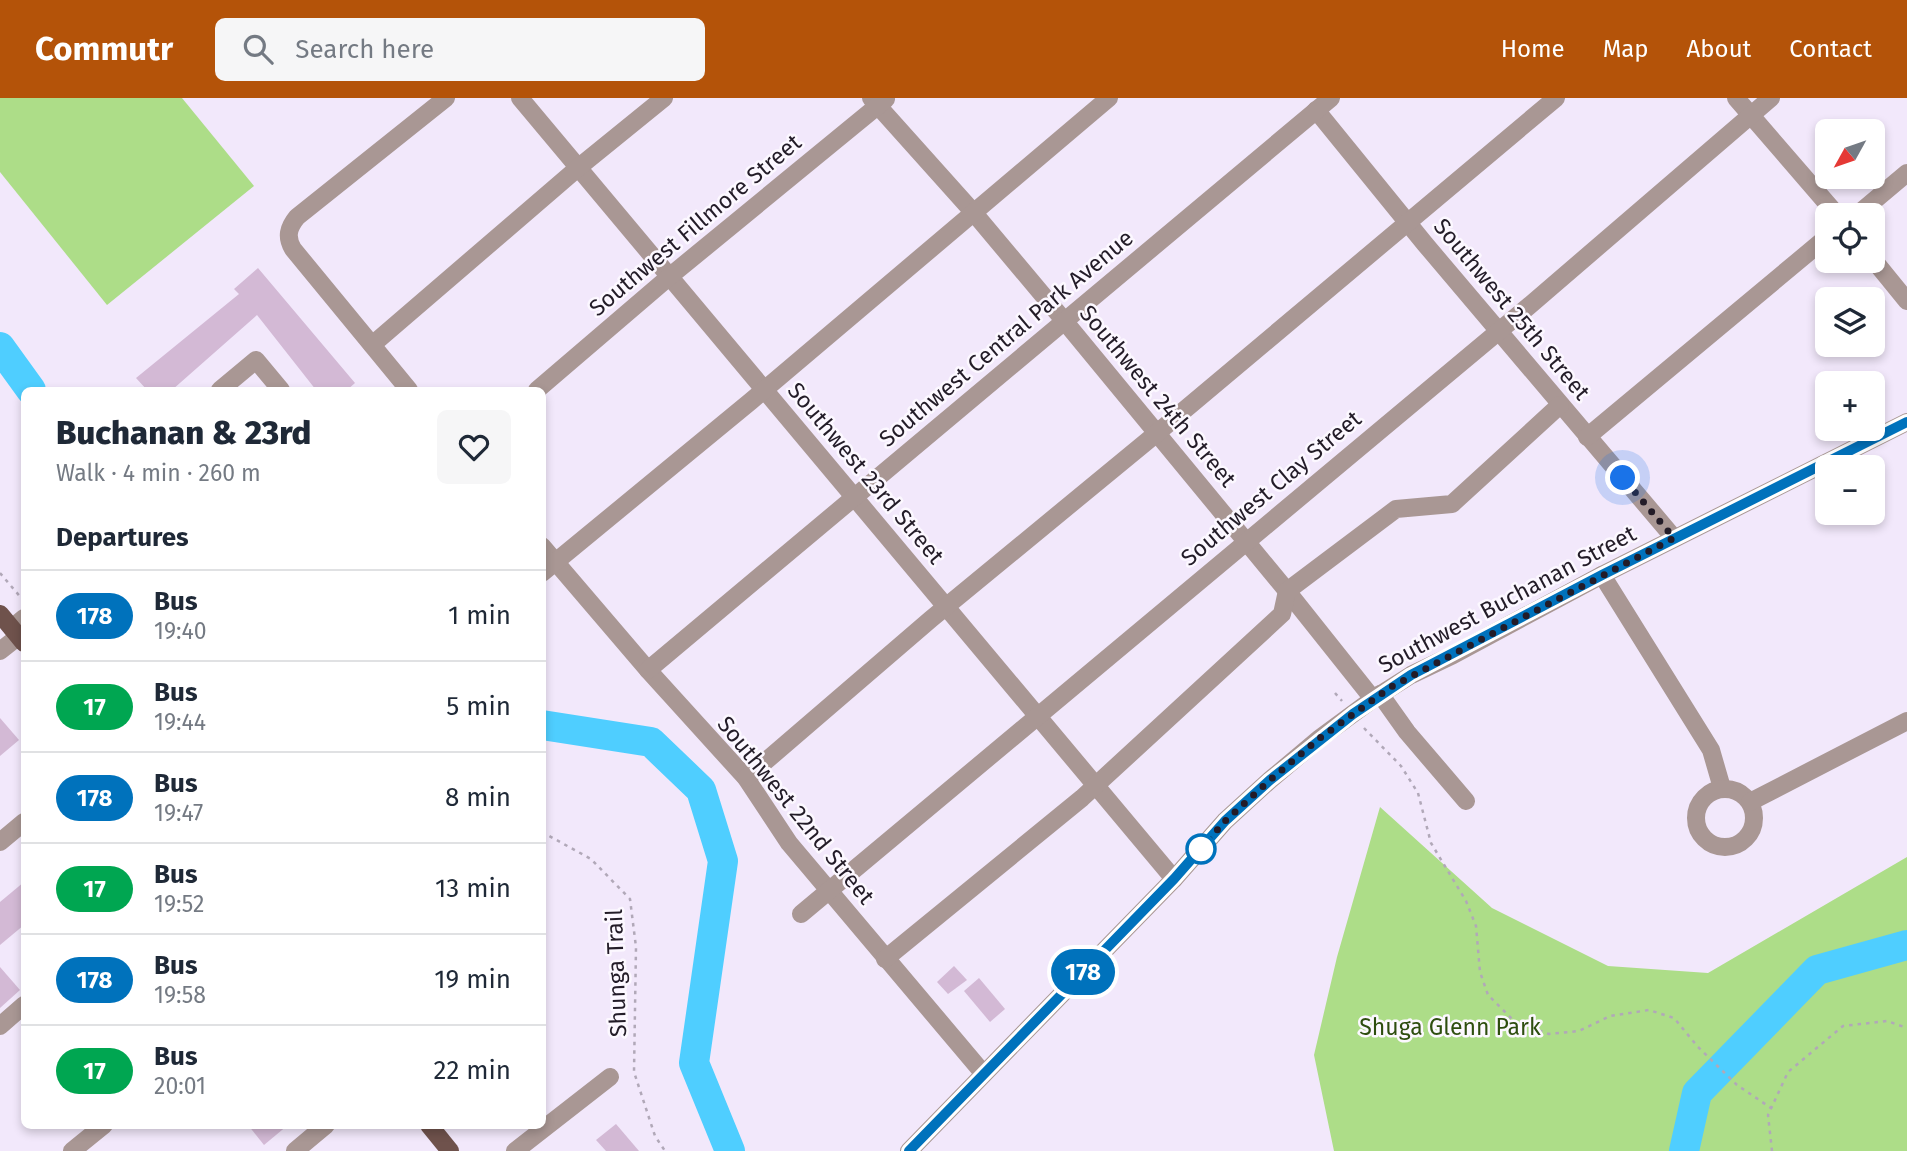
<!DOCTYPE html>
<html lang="en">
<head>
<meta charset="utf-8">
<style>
  body { margin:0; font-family:"Fira Sans",sans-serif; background:#f6f6f7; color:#1f2937; height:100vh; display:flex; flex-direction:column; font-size:26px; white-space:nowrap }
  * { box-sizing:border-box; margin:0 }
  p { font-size:23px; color:#747a83 }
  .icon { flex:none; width:38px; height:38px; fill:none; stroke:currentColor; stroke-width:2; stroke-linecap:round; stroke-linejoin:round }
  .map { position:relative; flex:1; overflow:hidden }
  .side { position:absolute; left:21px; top:289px; width:525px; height:742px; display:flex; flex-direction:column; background:#fff; border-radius:10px; box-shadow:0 4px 10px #0003 }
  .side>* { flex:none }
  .badge { padding:0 14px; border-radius:23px; font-size:24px; line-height:46px }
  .needle { width:46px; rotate:230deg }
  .buttons { position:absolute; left:1815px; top:21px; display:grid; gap:14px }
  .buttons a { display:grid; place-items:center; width:70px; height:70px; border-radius:10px; background:#fff; box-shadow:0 4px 10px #0003; font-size:35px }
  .you { position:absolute; width:35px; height:35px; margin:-18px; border:5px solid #fff; border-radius:50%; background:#1a73e8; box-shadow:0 0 0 10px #1a73e833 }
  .map>.badge { position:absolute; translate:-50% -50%; box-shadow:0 0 0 4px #fff }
  h2 { padding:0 35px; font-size:26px; line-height:63px }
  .round { display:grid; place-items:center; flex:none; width:74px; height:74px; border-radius:10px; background:#f6f6f7 }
  .head { display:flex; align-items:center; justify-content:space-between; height:119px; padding:0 35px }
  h1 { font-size:33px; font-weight:800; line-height:52px }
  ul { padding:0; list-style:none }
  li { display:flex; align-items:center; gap:21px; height:91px; padding:0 35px; border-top:2px solid #e0e1e3 }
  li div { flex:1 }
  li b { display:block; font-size:26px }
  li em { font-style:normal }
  li .badge { min-width:77px; font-weight:700; text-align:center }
  header { display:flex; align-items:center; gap:42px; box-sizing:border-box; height:98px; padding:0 35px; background:#b45309; color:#fff }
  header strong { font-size:33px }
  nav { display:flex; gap:38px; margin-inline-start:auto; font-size:24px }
  .search { width:490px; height:63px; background:#f6f6f7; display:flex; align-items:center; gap:18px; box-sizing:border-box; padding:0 24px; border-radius:10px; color:#747a83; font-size:26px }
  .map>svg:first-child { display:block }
  .green { fill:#addd88 }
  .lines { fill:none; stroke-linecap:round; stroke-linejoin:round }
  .river { stroke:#4fceff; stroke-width:30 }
  .building { fill:#d3b9d5 }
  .path { stroke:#b1a8b8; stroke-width:2.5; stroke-dasharray:3.5 5; stroke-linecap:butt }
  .minor { stroke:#a99794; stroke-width:18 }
  .major { stroke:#6f524c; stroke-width:18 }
  .line-casing { stroke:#fff; stroke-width:16 }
  .line { stroke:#0072bc; stroke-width:10 }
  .walk { stroke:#231c28; stroke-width:7; stroke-dasharray:0 12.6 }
  .stop-dot { fill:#fff; stroke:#0072bc; stroke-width:3.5 }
  .labels { text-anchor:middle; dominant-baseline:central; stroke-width:5; stroke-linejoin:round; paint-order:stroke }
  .street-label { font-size:23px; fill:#231c28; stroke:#fcf8ff }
  .park-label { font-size:23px; fill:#2e4e0f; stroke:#fcf8ff }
</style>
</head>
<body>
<header>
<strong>Commutr</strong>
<div class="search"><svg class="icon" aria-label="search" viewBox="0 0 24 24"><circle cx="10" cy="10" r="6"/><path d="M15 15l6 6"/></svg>Search here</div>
<nav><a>Home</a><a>Map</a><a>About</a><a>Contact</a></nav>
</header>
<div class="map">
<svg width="1907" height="1053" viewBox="0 0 1907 1053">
  <rect width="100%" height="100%" fill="#f2e8fb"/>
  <g class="green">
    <polygon points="0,0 182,0 254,88 107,207 0,74"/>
    <polygon points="1380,709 1492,810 1608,868 1708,875 1907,759 1907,1053 1334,1053 1314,957 1337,859"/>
  </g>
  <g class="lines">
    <g class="river">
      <polyline points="0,249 31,292"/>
      <polyline points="542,627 651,644 701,692 723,763 694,965 730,1053"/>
      <polyline points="1684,1053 1697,995 1817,872 1907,847"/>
    </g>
  </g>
  <g class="building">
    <polygon points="258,170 355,285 347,292 316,292 257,217 172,292 147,292 136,280 239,196 234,191"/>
    <polygon points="0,620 19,642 0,658"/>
    <polygon points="24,784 24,827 0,847 0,804"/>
    <polygon points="954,868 967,882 948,896 937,884"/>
    <polygon points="0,869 20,892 0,910"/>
    <polygon points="979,880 1005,911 990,924 964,893"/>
    <polygon points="616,1026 639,1053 606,1053 596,1042"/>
    <polygon points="248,1027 288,1027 264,1047"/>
  </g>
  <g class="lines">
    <g class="path">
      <polyline points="0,475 23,502"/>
      <polyline points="1335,595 1342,603"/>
      <polyline points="1364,630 1401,668 1418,695 1431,745 1466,803 1476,828 1480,874 1488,897 1515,924 1549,936 1579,933 1610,918 1649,912 1674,920 1698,949 1737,987 1771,1010"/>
      <polyline points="542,734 591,761 630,801 636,849 634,974 655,1038 665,1053"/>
      <polyline points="1772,1053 1768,1017 1788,974 1843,928 1887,923 1907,930"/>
    </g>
    <g class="minor">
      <polyline points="520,0 1174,781"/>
      <polyline points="871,0 974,115 1052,208 1287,493 1373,601"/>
      <polyline points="1736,0 1837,117"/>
      <polyline points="1316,12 1425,146 1674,440"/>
      <polyline points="1857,117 1907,75"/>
      <polyline points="1872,160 1907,203"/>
      <polyline points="372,247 579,69 664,0"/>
      <polyline points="220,292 256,262 281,292"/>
      <path d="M409,292L293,151C286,139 288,130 297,119L446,0"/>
      <polyline points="537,292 669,179 886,1"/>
      <polyline points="1587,339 1827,139"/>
      <polyline points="542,448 648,572 746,680 789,745 983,975"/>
      <polyline points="542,475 751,303 1109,0"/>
      <polyline points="1602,477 1711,652 1722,690"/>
      <polyline points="12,530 24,520"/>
      <polyline points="0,553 19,538"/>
      <polyline points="648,572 1331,0"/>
      <polyline points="1380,596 1407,634 1466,703"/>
      <polyline points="746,680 931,521 1157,335 1556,0"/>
      <circle cx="1725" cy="720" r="29"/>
      <polyline points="1750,704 1907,623"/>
      <polyline points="0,744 24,724"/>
      <polyline points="801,816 1529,208 1771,0"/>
      <polyline points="885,861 1082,700 1282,516 1287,493 1396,411 1452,406 1560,307"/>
      <polyline points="0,928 24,907"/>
      <polyline points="72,1053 104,1027"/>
      <polyline points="295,1053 326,1027"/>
      <polyline points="515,1053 610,979"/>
      <polyline points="909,1053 1174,781 1225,723 1270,682 1320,640 1373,601 1411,577 1453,557 1602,477 1907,324"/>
    </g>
    <g class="major">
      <polyline points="0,516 24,545"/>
      <polyline points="429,1027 450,1053"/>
    </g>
  </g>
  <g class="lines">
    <defs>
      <polyline id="line" points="909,1053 1174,781 1225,723 1270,682 1353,616 1411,577 1602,477 1907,324"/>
    </defs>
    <use href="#line" class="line-casing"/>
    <use href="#line" class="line"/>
    <polyline class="walk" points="1201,751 1225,723 1270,682 1320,640 1391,589 1674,440 1623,380"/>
  </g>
  <circle class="stop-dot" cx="1201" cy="751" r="14"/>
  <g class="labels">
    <g class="street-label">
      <text transform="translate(695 127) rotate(-40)">Southwest Fillmore Street</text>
      <text transform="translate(1512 211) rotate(50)">Southwest 25th Street</text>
      <text transform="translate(1006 240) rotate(-40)">Southwest Central Park Avenue</text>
      <text transform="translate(1158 298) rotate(50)">Southwest 24th Street</text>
      <text transform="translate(866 375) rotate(50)">Southwest 23rd Street</text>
      <text transform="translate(1271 390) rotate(-40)">Southwest Clay Street</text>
      <text transform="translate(1507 501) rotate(-28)">Southwest Buchanan Street</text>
      <text transform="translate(796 712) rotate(51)">Southwest 22nd Street</text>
      <text transform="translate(616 875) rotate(-92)">Shunga Trail</text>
    </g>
    <g class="park-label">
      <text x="1450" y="929">Shuga Glenn Park</text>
    </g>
  </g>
</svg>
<div class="buttons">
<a><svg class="needle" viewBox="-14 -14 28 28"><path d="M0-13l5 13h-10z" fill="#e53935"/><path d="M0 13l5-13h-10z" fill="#747a83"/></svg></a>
<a><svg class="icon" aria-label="locate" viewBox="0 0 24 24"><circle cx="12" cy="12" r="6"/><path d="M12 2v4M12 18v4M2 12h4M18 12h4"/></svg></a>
<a><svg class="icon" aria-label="layers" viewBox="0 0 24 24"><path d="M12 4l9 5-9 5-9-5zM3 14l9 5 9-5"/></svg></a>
<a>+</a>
<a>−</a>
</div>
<div class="you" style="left:1623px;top:380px"></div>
<b class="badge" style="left:1083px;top:874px;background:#0072bc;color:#fff">178</b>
<section class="side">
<div class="head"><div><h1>Buchanan &amp; 23rd</h1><p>Walk · 4 min · 260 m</p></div><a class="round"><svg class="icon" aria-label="heart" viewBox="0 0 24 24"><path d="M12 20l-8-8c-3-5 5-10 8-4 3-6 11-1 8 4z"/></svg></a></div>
<h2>Departures</h2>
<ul>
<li><span class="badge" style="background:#0072bc;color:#fff">178</span><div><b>Bus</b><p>19:40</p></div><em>1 min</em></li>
<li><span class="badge" style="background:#00a651;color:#fff">17</span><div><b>Bus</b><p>19:44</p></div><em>5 min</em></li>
<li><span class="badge" style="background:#0072bc;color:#fff">178</span><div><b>Bus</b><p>19:47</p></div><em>8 min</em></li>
<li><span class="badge" style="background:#00a651;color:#fff">17</span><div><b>Bus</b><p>19:52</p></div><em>13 min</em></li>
<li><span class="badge" style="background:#0072bc;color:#fff">178</span><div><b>Bus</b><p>19:58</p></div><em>19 min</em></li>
<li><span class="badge" style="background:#00a651;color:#fff">17</span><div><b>Bus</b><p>20:01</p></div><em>22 min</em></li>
</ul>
</section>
</div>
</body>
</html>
